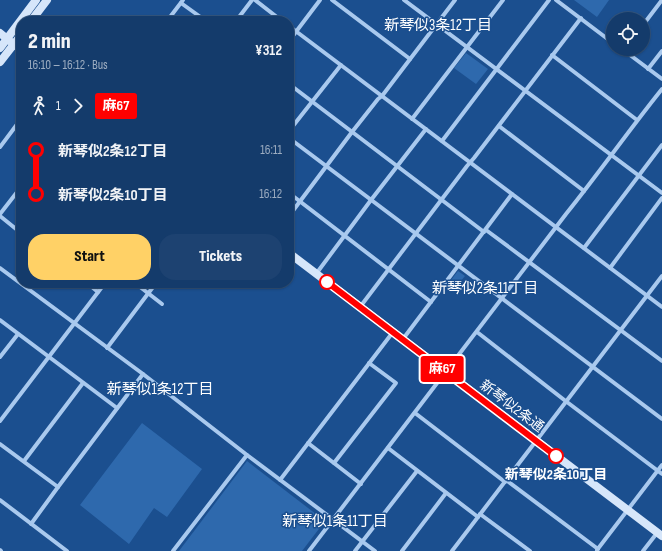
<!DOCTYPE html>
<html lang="en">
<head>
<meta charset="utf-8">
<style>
  body { margin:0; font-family:"Sofia Sans Condensed","Noto Sans JP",sans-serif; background:#1d4271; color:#f1f3f6; height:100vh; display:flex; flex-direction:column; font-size:15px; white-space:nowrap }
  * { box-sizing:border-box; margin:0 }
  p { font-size:13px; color:#9dadc1 }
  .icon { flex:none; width:22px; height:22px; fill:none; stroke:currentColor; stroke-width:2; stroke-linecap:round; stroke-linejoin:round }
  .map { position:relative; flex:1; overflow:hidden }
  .side { position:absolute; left:16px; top:16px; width:278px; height:272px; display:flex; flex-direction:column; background:#143b6b; border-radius:16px; box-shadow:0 1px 3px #0004,0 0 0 1px #33557e }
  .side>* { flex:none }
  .badge { padding:0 8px; border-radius:3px; font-size:14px; line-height:26px }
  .buttons { position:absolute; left:606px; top:12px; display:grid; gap:8px }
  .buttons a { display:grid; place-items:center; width:44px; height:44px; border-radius:50%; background:#143b6b; box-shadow:0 1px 3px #0004,0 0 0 1px #33557e; font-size:20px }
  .map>.badge { position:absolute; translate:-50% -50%; box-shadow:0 0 0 2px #fff }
  .legs { display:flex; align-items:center; gap:6px; height:44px; padding:0 12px; font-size:13px }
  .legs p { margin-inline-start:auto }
  .head { display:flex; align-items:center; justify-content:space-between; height:68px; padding:0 12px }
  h1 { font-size:22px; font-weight:800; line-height:30px }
  .primary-button { display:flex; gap:8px; margin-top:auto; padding:8px 12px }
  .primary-button a { flex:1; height:46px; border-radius:16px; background:#ffd166; color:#111; font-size:16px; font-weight:800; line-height:46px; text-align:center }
  .primary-button a+a { background:#1d4271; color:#f1f3f6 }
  ul { padding:0 12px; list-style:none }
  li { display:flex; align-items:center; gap:14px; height:44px; font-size:15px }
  li i { display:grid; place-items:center; width:6px; height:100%; margin:0 5px; background:currentColor }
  li i::after { content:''; width:10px; height:10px; margin:-5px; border:3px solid; border-radius:50%; background:#143b6b }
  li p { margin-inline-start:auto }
  li:first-child i { background:linear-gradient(#0000 50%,currentColor 0) }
  li:last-child i { background:linear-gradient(currentColor 50%,#0000 0) }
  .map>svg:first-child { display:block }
  .green { fill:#2e69ad }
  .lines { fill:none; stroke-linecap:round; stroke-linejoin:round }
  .street { stroke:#a9c9ee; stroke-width:4 }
  .secondary { stroke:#d6e6fa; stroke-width:8 }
  .line-1-casing { stroke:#fff; stroke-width:9 }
  .line-1 { stroke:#f00; stroke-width:6 }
  .stop-1-dot { fill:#fff; stroke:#f00; stroke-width:2 }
  .labels { text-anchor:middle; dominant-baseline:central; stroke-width:3; stroke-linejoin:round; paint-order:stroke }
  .street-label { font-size:14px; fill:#fff; stroke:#1b4f8f }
  .stop-label { font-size:14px; font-weight:bold; fill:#fff; stroke:#1b4f8f }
  .neighbourhood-label { font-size:15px; fill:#fff; stroke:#1b4f8f }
</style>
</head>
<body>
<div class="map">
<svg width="662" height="551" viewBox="0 0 662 551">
  <rect width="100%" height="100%" fill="#1b4f8f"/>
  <g class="green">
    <polygon points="574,0 609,0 597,17"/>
    <polygon points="466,53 488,69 476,84 454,68"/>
    <polygon points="458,271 465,276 455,288 448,284"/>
    <polygon points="142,423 202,469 167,517 154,508 129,544 80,505"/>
    <polygon points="247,461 325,521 302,551 179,551"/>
  </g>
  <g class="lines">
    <g class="street">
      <polyline points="255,0 282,21"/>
      <polyline points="332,0 410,59"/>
      <polyline points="404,0 662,193"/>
      <polyline points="556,0 613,43"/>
      <polyline points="181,3 206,21"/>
      <polyline points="167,21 183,0"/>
      <polyline points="236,21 252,0"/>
      <polyline points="643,25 662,0"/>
      <polyline points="289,26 662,307"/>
      <polyline points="289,41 320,0"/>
      <polyline points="622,49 662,79"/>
      <polyline points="552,55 637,120"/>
      <polyline points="648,69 662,51"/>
      <polyline points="289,84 484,232"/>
      <polyline points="412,119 503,0"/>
      <polyline points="499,126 584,191"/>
      <polyline points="289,131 341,65"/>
      <polyline points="289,138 662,419"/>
      <polyline points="442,141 549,0"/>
      <polyline points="0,147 21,119"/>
      <polyline points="289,193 431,302"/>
      <polyline points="0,214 21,187"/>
      <polyline points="0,216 21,233"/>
      <polyline points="289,216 352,132 378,99 382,96 455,0"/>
      <polyline points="486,230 662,361"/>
      <polyline points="584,248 662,145"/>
      <polyline points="0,268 143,374 247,455 375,551"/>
      <polyline points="610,268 662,198"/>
      <polyline points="316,274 371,200 426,129"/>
      <polyline points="87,283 98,292"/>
      <polyline points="135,283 162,304"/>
      <polyline points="360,307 467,166 474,158 581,18"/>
      <polyline points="0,320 117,408"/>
      <polyline points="477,332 563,399 662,474"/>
      <polyline points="403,339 512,194"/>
      <polyline points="107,348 156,283"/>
      <polyline points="0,357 18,334"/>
      <polyline points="415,413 505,482"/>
      <polyline points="0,421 105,283"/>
      <polyline points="308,443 361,484"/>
      <polyline points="0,444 58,487"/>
      <polyline points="388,448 478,517"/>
      <polyline points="24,461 83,383"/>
      <polyline points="334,463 396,383 369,363"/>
      <polyline points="280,480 393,332"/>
      <polyline points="506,480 598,549"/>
      <polyline points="0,500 67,551"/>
      <polyline points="480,514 530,551"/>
      <polyline points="31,524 58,487 143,374"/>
      <polyline points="0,550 1,551"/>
      <polyline points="597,550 662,465"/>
      <polyline points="173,551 247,455"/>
      <path d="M309,551C395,439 480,326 566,214C599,173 629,130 662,89"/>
      <polyline points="355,551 417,471"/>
      <polyline points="402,551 446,493"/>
      <polyline points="452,551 662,276"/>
      <polyline points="643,551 657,533"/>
    </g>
    <g class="secondary">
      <polyline points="31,21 47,0"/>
      <polyline points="0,33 21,50"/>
      <polyline points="0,48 36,0"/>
      <polyline points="0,62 21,35"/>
      <polyline points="289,253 662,536"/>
    </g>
  </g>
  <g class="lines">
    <defs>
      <polyline id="line-1" points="327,282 556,456"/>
    </defs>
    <use href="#line-1" class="line-1-casing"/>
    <use href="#line-1" class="line-1"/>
  </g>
  <g class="stop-1-dot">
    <circle cx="327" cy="282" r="7"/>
    <circle cx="556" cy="456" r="7"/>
  </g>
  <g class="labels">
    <g class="street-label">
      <text transform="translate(512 406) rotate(37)">新琴似2条通</text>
    </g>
    <g class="stop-label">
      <text x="556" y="474">新琴似2条10丁目</text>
    </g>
    <g class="neighbourhood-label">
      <text x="438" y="25">新琴似3条12丁目</text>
      <text x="485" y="288">新琴似2条11丁目</text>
      <text x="160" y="389">新琴似1条12丁目</text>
      <text x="335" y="521">新琴似1条11丁目</text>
    </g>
  </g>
</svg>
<div class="buttons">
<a><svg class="icon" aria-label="locate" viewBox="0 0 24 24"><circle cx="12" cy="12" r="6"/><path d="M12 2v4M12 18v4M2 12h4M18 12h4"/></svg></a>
</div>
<b class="badge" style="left:442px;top:369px;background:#f00;color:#fff">麻67</b>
<section class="side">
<div class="head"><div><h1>2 min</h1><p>16:10 – 16:12 · Bus</p></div><b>¥312</b></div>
<div class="legs"><svg class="icon" aria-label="walk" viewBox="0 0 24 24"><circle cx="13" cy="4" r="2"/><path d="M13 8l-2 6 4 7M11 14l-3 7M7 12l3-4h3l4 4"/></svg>1<svg class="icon" aria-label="forward" viewBox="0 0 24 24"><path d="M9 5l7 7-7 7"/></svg><b class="badge" style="background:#f00;color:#fff">麻67</b></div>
<ul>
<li><i style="color:#f00"></i><b>新琴似2条12丁目</b><p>16:11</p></li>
<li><i style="color:#f00"></i><b>新琴似2条10丁目</b><p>16:12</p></li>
</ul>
<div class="primary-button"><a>Start</a><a>Tickets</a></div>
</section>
</div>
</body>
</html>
